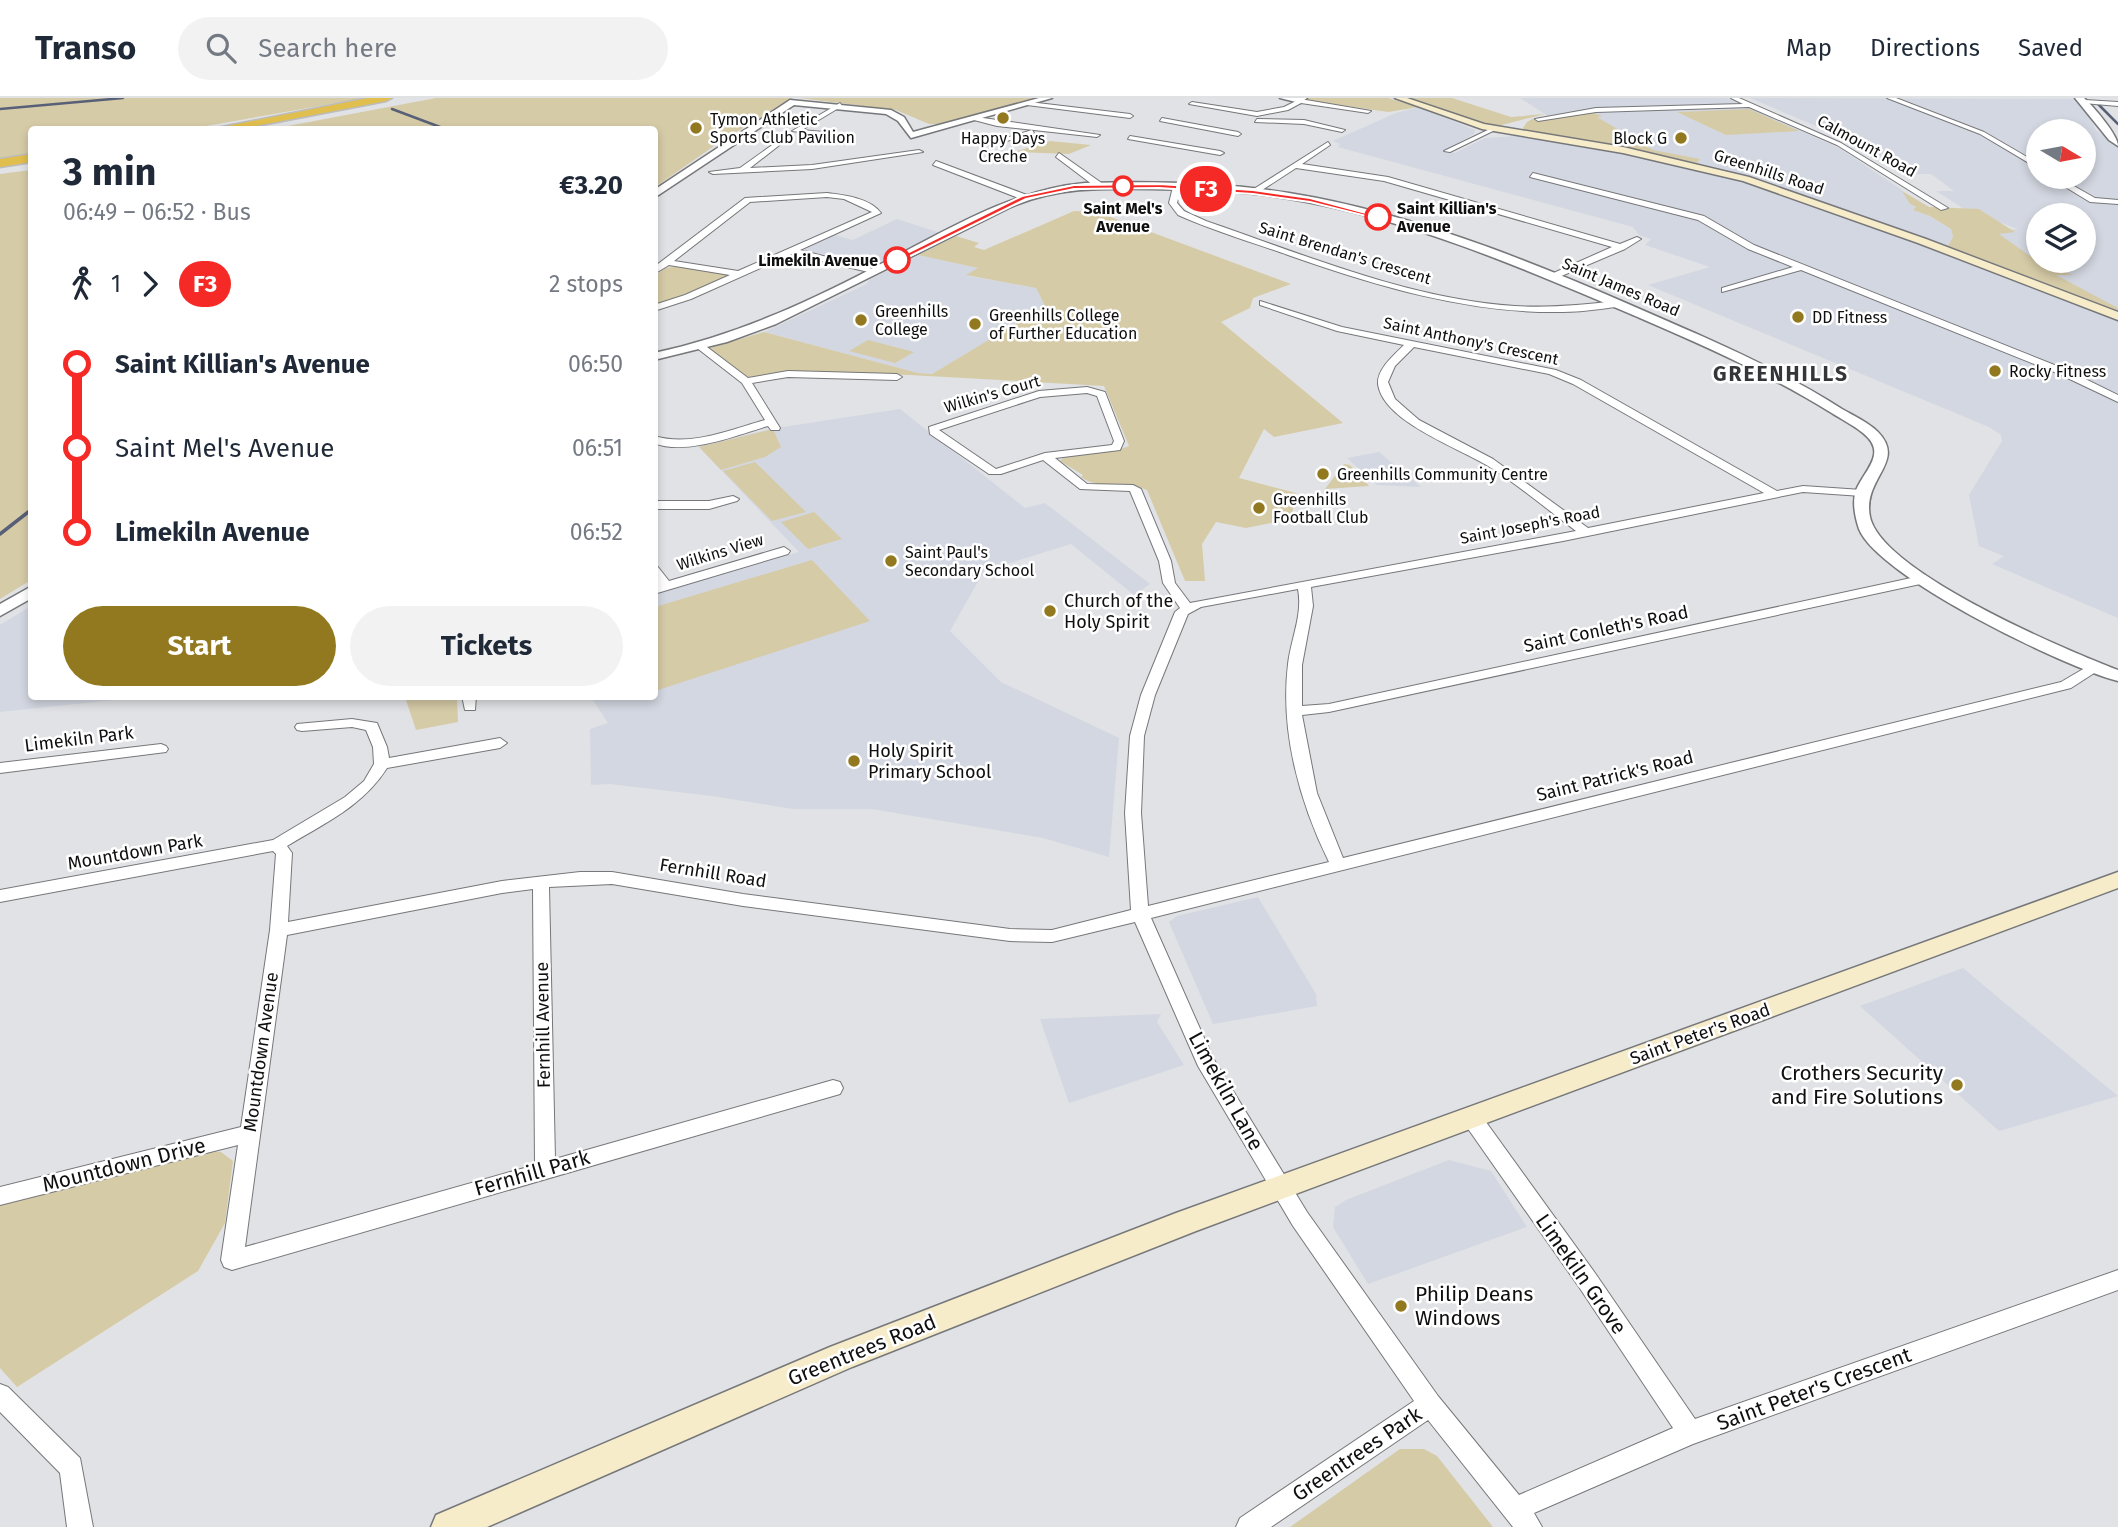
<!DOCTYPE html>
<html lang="en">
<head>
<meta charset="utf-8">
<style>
  body { margin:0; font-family:"Fira Sans",sans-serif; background:#f2f2f3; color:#1f2937; height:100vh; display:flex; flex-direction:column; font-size:26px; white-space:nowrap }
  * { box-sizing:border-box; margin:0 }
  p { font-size:23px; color:#747a83 }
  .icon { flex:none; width:38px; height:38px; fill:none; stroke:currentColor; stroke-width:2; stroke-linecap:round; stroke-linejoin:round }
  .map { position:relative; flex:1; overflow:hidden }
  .panel { position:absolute; left:28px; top:28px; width:630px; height:574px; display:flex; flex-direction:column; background:#fff; border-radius:7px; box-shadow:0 4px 10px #0003 }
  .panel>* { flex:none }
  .badge { padding:0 14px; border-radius:23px; font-size:24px; line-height:46px }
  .needle { width:46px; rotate:100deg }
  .fabs { position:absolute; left:2026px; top:21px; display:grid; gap:14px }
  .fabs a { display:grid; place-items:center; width:70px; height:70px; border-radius:50%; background:#fff; box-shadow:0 4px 10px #0003; font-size:35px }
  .map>.badge { position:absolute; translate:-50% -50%; box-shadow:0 0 0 4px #fff }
  .legs { display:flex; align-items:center; gap:10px; height:77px; padding:0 35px; font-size:23px }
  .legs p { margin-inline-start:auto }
  .overview { display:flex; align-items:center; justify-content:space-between; height:119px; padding:0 35px }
  h1 { font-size:38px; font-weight:700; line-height:52px }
  .button { display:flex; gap:14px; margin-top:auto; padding:14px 35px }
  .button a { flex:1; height:80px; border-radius:42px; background:#92791f; color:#fff; font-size:28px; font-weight:700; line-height:80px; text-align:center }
  .button a+a { background:#f2f2f3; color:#1f2937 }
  ul { padding:0 35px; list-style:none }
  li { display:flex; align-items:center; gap:24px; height:84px; font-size:26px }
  li i { display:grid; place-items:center; width:10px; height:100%; margin:0 9px; background:currentColor }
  li i::after { content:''; width:18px; height:18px; margin:-9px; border:5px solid; border-radius:50%; background:#fff }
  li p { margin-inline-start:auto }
  li:first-child i { background:linear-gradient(#0000 50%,currentColor 0) }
  li:last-child i { background:linear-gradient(currentColor 50%,#0000 0) }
  header { display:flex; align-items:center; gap:42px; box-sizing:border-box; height:98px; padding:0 35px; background:#fff; border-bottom:2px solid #e0e1e3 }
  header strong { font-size:33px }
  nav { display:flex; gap:38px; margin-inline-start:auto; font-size:24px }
  .search { width:490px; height:63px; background:#f2f2f3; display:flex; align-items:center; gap:18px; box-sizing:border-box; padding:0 24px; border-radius:38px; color:#747a83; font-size:26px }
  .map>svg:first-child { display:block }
  .built { fill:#d3d7e1; fill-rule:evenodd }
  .green { fill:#d6cba7 }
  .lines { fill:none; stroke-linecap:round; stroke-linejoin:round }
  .stream-far1 { stroke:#586078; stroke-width:2.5 }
  .stream { stroke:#586078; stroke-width:3.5 }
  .minor-casing { stroke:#76777a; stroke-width:2 }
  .tertiary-casing { stroke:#76777a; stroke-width:3 }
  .secondary-casing { stroke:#76777a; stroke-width:3 }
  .motorway-casing { stroke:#bcbcbc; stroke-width:3 }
  .minor { fill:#fff; fill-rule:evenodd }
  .tertiary { fill:#fff; fill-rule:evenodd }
  .secondary { fill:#f6ecca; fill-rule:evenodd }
  .motorway { fill:#e1bf4e; fill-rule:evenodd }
  .line-1 { fill:#f52a26; stroke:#fff; stroke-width:2 }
  .poi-dot { fill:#92791f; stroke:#fff; stroke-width:2.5 }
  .stop-1-dot { fill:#fff; stroke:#f52a26; stroke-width:3.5 }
  .labels { text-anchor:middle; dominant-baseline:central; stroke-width:5; stroke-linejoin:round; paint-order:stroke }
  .far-poi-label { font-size:16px; fill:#0f0f10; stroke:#fff; text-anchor:start }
  .far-street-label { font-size:16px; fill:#0f0f10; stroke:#fff }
  .far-stop-label { font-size:16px; font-weight:bold; fill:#0f0f10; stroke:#fff }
  .poi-label { font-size:18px; fill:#0f0f10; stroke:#fff; text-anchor:start }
  .street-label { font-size:18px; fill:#0f0f10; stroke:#fff }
  .far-district-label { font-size:21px; font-weight:bold; letter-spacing:2px; fill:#353639; stroke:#fff }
  .near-poi-label { font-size:21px; fill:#0f0f10; stroke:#fff; text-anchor:end }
  .near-street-label { font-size:21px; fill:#0f0f10; stroke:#fff }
</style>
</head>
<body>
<header>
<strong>Transo</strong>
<div class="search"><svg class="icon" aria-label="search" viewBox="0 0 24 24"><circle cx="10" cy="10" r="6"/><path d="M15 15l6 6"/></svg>Search here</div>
<nav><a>Map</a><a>Directions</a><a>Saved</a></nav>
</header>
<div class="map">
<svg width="2118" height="1429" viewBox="0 0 2118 1429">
  <rect width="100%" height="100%" fill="#e1e2e5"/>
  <g class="built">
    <polygon points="1520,0 1728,0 1839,50 1902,92 1910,106 1951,131 1953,139 1948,148 1728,72 1622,48 1551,20"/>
    <path d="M1750,0L2074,1L2085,11L2096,32L2118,48V211L2067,186L1993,133L2018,131L1966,112L1936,93H1954L1931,76H1909L1830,34ZM2039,33H2084V79H2039ZM2039,117H2084V163H2039Z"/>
    <polygon points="1419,9 1475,32 1474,36 1444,53 1455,55 1485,40 1517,38 1585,46 1745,81 1923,145 2012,182 2118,221 2118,520 1992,466 2004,458 1979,448 1969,397 2002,343 2001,337 1989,329 1648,187 1710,169 1645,147 1651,141 1639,137 1633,129 1338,49 1340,46 1333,43 1396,15"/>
    <polygon points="897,121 940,135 871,168 804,152 835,137 853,142"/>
    <polygon points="918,157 979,170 968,178 1036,190 1045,208 932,276 918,275 764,234 867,186 869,182"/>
    <polygon points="900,311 1025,410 1045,405 1150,486 1134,497 1071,446 984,473 950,533 1001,584 1119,640 1109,759 1043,740 872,711 793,711 712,698 609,686 591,687 590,631 608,625 591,599 654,598 655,496 799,454 699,349 770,331"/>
    <polygon points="1379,354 1421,389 1377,387 1347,360"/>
    <polygon points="31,508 32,598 142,599 0,614 0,527"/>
    <polygon points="1258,799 1316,896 1317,908 1213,926 1169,824 1177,818"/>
    <polygon points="1963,870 2006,906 2118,998 1999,1033 1860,908"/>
    <polygon points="1161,916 1157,924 1184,967 1069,1005 1040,921"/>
    <polygon points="1449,1062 1491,1073 1527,1129 1368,1186 1333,1129 1335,1109 1346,1102"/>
  </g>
  <g class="green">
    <polygon points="0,0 365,0 189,31 32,32 31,56 0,60"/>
    <polygon points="436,0 793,0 717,46 655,89 654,32 272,31"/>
    <polygon points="799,0 1034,0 946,26 929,26 896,12"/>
    <polygon points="1291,0 1388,0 1419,9 1388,14"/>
    <polygon points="1408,0 1452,0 1511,19 1545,16 1494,29"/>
    <polygon points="1749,11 1799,33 1726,37 1677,14"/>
    <polygon points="1593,15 1603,18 1597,19 1653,52 1700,61 1697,65 1521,33 1527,24 1534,20"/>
    <polygon points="1050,43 1091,47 1069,56 1014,54"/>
    <polygon points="31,72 31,482 0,501 0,76"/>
    <polygon points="1902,93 1929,109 1979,111 2015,134 1999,136 2040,165 2073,177 2056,177 2118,210 2118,213 1948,148 1953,139 1951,131 1930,118 1913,112 1916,109 1910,106"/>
    <path d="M1074,113L1097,114L1291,186L1253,200L1250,210L1221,224L1343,325L1274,339L1264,331L1239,380L1296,395L1291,421L1246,430L1216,424L1202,446L1205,483H1185L1147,392C1123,381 1100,393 1081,379L1083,377L1060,363C1069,352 1111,356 1129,348L1104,288L910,277L788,274L748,279L709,250L764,234L918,275L932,276L1045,208L1036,190L966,177L978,170L918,157L956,138L979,145L974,149L984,152Z"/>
    <polygon points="678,168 725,176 727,179 655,208 655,178 665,170"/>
    <polygon points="868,242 914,254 895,265 849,253"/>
    <polygon points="773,331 781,349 765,359 721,372 699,349"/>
    <polygon points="755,364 806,414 772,423 723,373"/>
    <polygon points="1344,366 1350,367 1369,388 1325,391"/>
    <polygon points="814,414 842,441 808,451 781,424"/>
    <polygon points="812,462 870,523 655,593 655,509"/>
    <polygon points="405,599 457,599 458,624 416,632"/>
    <polygon points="210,1053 221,1054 233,1063 225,1125 198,1173 17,1289 0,1270 0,1104"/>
    <polygon points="1400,1351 1424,1351 1437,1358 1493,1429 1290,1429"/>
  </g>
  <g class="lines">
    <g class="stream-far1">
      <polyline points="2098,6 2118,26"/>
      <polyline points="0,11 123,0"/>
      <polyline points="392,11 448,32"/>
    </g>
    <polyline class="stream" points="0,436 32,411"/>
    <defs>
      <g id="minor">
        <polygon points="1731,0 1739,0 1841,45 1948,110 1941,112 1837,47 1749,9 1596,14 1538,23 1535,21 1596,10 1743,6"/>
        <polygon points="1887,0 1896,0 1984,34 2039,66 2039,71 1980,36"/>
        <polygon points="1300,1 1371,13 1368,15 1301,5 1288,12 1257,18 1189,6 1192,4 1257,14 1284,9"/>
        <polygon points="2085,2 2118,4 2118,8 2083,5"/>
        <polygon points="1029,4 1130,16 1133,18 1130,20 1027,7"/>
        <polygon points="840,5 842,8 802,32 834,35 836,38 792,33"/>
        <polygon points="976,19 1100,37 1097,39 997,28 974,22"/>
        <polygon points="1162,20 1238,34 1241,36 1238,38 1160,23"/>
        <polygon points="1257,21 1304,22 1345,32 1342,34 1304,26 1255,24"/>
        <polygon points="1492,30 1497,31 1450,54 1444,53"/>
        <polygon points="1032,32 1034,35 990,48 987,46"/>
        <polygon points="789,35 791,38 750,70 812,67 919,52 923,54 812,71 713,76 709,74 740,70"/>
        <polygon points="1130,38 1220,53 1224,55 1220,57 1128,41"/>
        <polygon points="1328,44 1330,47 1302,66 1388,79 1620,146 1637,139 1641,141 1625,151 1552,182 1549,181 1549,177 1612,149 1384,83 1296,70 1256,96 1249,94"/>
        <polygon points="1059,55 1103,86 1103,90 1097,90 1056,59"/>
        <polygon points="936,63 1027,97 1028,99 1021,101 933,67"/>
        <polygon points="1533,75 1704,118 1754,147 2067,272 2118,297 2118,304 2059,276 1801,172 1722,194 1722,190 1793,169 1748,151 1698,122 1530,79"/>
        <polygon points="2049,79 2058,79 2095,100 2118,102 2118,106 2090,104"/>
        <path d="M1177,87L1181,89L1177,105L1184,113L1206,123C1305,157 1409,201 1515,208C1549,210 1582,207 1616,203L1621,206L1616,209C1599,211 1581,214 1563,214C1469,216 1376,188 1288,157C1251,144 1214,133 1178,117L1169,105L1173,89Z"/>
        <path d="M827,95C844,97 870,100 881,115L800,152L877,172V176L792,156L691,201L654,213V207L685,197L730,177L669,167L654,176V169L745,100ZM827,99L844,101L872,114L738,173L674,163L750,104Z"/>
        <path d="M1260,203L1342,229L1556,272L1581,282L1777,393L1803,388L1862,392L1868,395L1862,398L1803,394L1563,443L1311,489L1313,508L1302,567V608L1329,606L1925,477L1931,481L1925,485L1329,614L1302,617L1317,695L1343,760L2061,584L2090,567L2095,566L2102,570L2071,590L1151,820L1213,960L1307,1114L1438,1298L1519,1397L1673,1330L1579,1189L1464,1025L1461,1019L1464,1013L1471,1011L1478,1013L1595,1175L1695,1321L2118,1172V1192L1693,1346L1534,1415L1542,1429H1513L1428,1322L1271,1429H1236L1240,1420L1414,1303L1293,1128L1198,968L1135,824L1052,844L1010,843L743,808L612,786L549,789L555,1061L833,982L840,984L843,990L840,996L232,1172L224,1169L221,1162L238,1047L0,1107V1089L241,1029L270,832L276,756L273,753L0,804V792L273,742L345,699L364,683L374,666L373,649L366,632L352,629L302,633L297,632L295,629L297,626L352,621L377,625L387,649L389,660L500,640L507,645L500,650L387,670C363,708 325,725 287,748L292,755L288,824L502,783L580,774H612L743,796L1010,831L1052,832L1131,812L1125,715L1130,638L1141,597L1175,514L1180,510L1163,485L1159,463L1130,393L1080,391L1043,362L1001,376H989L930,336L929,329L1039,293L1087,289L1105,294L1124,343L1120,352L1055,360L1087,386L1133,387L1141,391L1171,463L1175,485L1190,505L1576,433C1548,412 1522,390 1493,371C1465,352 1383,325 1378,286C1377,271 1394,257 1404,247L1337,233L1260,207ZM1414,249L1549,276L1573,286L1764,395L1588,430L1493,361L1419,322L1395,301L1388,284L1395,268ZM1087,295L1097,298L1114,343L1112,347L1045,355L996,371L939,332L1040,299ZM1298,491C1303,517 1291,540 1288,566C1280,633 1299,703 1329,764L1148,808L1141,715L1144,638L1155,597L1188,516L1201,509ZM533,791L535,1067L245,1149L287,837L502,795Z"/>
        <path d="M697,246H703L748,280L788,273L897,276L902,279L897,282L788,279L752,285L780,330L779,332H771L768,328C737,337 686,358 654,345V338C691,349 729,332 765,322L742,285L697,250Z"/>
        <polygon points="733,398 739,401 737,403 709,411 654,411 654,403 709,403"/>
        <polygon points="784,449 790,453 788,456 654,496 654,488 658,487 654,481 654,468 658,469 669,483"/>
        <polygon points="462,598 476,598 475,612 465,612"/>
        <polygon points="161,646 166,648 168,651 166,654 0,675 0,665"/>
        <polygon points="0,1286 8,1289 80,1360 93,1429 67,1429 60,1375 0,1314"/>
      </g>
      <g id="tertiary">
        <polygon points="1039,0 1052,0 911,40 898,23 886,16 794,7 654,100 654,92 790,2 891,12 904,19 913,34"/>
        <polygon points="1280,0 1307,0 1300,5"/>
        <path d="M2075,0H2084C2093,8 2118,37 2118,48L2109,42Z"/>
        <path d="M1085,85C1153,83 1223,84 1289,95C1433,118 1572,181 1704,239C1751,260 1798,283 1842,311C1854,318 1868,324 1878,334C1907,364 1862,380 1870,419C1882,474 2065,552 2118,572V583C2066,570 1878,479 1859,431C1855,419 1852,404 1856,392C1865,371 1888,355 1863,335C1853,327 1841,321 1830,314C1770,277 1705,248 1640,220C1527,172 1411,121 1290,101C1244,93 1198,92 1151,91C1102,90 1055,89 1009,110L776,226L727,244L654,262V255C733,238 802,207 873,170C941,136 1008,92 1085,85Z"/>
        <polygon points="32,488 32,500 0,518 0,506"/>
      </g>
      <g id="secondary">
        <polygon points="1395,0 1407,0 1484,26 1623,49 1749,79 1926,141 2118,214 2118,222 1918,145 1743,83 1623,55 1482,31"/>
        <polygon points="2118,774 2118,790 1196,1133 852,1269 487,1429 431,1429 436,1417 830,1249 1176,1115"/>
      </g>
      <g id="motorway">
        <polygon points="368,0 392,0 386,3 235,32 207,32"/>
        <polygon points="32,56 32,64 0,69 0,61"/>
      </g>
    </defs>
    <use href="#minor" class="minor-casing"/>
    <use href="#tertiary" class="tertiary-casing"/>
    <use href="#secondary" class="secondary-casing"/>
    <use href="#motorway" class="motorway-casing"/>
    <use href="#minor" class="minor"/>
    <use href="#tertiary" class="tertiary"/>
    <use href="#secondary" class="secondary"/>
    <use href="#motorway" class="motorway"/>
  </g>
  <polygon class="line-1" points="1159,86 1253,92 1310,100 1381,119 1378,121 1310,104 1253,96 1159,90 1074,91 1026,101 900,163 893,162 1022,98 1074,87"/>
  <g class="poi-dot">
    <circle cx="1003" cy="20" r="7"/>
    <circle cx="696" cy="30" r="7"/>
    <circle cx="1681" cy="40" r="7"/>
    <circle cx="1798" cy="219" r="7"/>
    <circle cx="861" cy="222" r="7"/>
    <circle cx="975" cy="226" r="7"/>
    <circle cx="1995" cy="273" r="7"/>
    <circle cx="1323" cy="376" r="7"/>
    <circle cx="1259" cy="410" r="7"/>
    <circle cx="891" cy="463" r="7"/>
    <circle cx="1050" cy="513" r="7"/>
    <circle cx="854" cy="663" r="7"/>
    <circle cx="1957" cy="987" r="7"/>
    <circle cx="1401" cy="1208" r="7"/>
  </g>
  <g class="stop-1-dot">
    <circle cx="1123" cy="88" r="9"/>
    <circle cx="1378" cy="119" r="12"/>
    <circle cx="897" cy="162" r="12"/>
  </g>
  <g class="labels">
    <g class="far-poi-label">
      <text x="710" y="21">Tymon Athletic<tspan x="710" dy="18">Sports Club Pavilion</tspan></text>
      <text x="1003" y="40" text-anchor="middle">Happy Days<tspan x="1003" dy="18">Creche</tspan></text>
      <text x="1667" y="40" text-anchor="end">Block G</text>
      <text x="875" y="213">Greenhills<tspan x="875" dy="18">College</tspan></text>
      <text x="989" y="217">Greenhills College<tspan x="989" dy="18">of Further Education</tspan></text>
      <text x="1812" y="219">DD Fitness</text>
      <text x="2009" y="273">Rocky Fitness</text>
      <text x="1337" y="376">Greenhills Community Centre</text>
      <text x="1273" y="401">Greenhills<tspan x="1273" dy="18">Football Club</tspan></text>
      <text x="905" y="454">Saint Paul's<tspan x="905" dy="18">Secondary School</tspan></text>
    </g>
    <g class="far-street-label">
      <text transform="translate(1867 48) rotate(29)">Calmount Road</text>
      <text transform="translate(1769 74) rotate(18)">Greenhills Road</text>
      <text transform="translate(1345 155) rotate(17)">Saint Brendan's Crescent</text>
      <text transform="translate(1621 189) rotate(23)">Saint James Road</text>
      <text transform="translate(1471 243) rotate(12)">Saint Anthony's Crescent</text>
      <text transform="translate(992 296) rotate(-16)">Wilkin's Court</text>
      <text transform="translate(1530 427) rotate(-11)">Saint Joseph's Road</text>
      <text transform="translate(720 454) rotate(-17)">Wilkins View</text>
    </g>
    <g class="far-stop-label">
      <text x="1123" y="110">Saint Mel's<tspan x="1123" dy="18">Avenue</tspan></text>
      <text x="1397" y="110" text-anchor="start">Saint Killian's<tspan x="1397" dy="18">Avenue</tspan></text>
      <text x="878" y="162" text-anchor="end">Limekiln Avenue</text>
    </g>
    <g class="poi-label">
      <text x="1064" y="503">Church of the<tspan x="1064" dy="21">Holy Spirit</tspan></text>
      <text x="868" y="653">Holy Spirit<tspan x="868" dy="21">Primary School</tspan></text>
    </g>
    <g class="street-label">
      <text transform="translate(1606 531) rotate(-12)">Saint Conleth's Road</text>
      <text transform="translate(79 641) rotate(-7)">Limekiln Park</text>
      <text transform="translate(1615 678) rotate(-14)">Saint Patrick's Road</text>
      <text transform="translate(135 754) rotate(-10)">Mountdown Park</text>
      <text transform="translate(713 775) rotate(9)">Fernhill Road</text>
      <text transform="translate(543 927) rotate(-91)">Fernhill Avenue</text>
      <text transform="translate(1700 936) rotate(-20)">Saint Peter's Road</text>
      <text transform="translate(261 954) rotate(-82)">Mountdown Avenue</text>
    </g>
    <g class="far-district-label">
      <text x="1781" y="276">GREENHILLS</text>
    </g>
    <g class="near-poi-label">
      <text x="1943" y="975">Crothers Security<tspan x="1943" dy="24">and Fire Solutions</tspan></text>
      <text x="1415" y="1196" text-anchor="start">Philip Deans<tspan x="1415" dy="24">Windows</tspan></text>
    </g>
    <g class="near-street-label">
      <text transform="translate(1226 993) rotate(61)">Limekiln Lane</text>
      <text transform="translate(124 1067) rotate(-14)">Mountdown Drive</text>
      <text transform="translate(532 1075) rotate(-16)">Fernhill Park</text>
      <text transform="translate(1581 1176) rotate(55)">Limekiln Grove</text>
      <text transform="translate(862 1252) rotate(-22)">Greentrees Road</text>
      <text transform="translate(1814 1291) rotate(-20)">Saint Peter's Crescent</text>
      <text transform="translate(1357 1356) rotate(-34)">Greentrees Park</text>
    </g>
  </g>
</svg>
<div class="fabs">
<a><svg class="needle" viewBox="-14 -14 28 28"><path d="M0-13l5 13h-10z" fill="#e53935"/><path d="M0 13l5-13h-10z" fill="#747a83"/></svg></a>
<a><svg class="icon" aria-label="layers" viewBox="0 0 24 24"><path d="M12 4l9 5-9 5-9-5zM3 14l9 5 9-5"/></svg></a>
</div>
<b class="badge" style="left:1206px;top:91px;background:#f52a26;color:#fff">F3</b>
<section class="panel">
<div class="overview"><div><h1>3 min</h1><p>06:49 – 06:52 · Bus</p></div><b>€3.20</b></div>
<div class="legs"><svg class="icon" aria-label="walk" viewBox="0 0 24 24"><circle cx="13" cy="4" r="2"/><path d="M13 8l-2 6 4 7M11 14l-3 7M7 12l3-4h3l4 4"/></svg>1<svg class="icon" aria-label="forward" viewBox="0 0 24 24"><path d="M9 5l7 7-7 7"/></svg><b class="badge" style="background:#f52a26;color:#fff">F3</b><p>2 stops</p></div>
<ul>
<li><i style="color:#f52a26"></i><b>Saint Killian's Avenue</b><p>06:50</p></li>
<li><i style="color:#f52a26"></i><span>Saint Mel's Avenue</span><p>06:51</p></li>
<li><i style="color:#f52a26"></i><b>Limekiln Avenue</b><p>06:52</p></li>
</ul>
<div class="button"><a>Start</a><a>Tickets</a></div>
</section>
</div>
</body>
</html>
